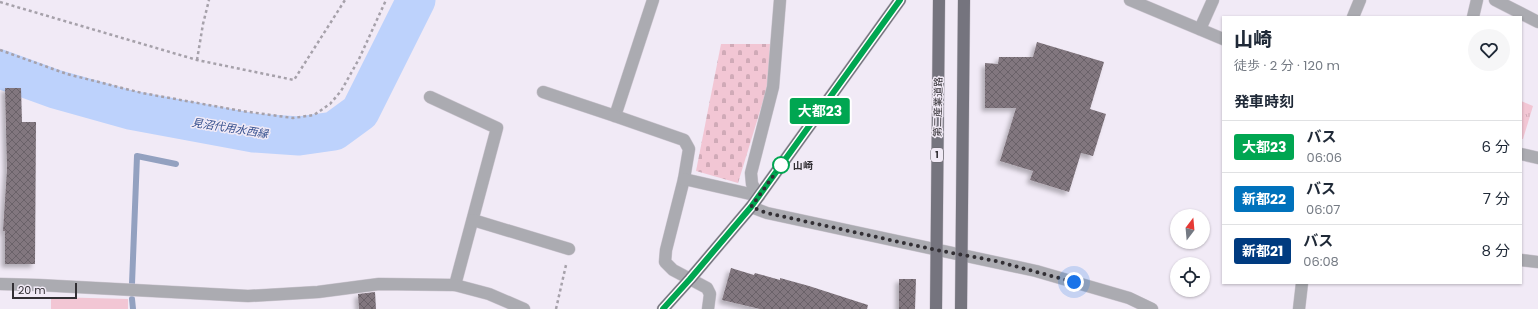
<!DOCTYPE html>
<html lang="ja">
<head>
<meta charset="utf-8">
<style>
  body { margin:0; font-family:Poppins,"Noto Sans JP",sans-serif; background:#f6f6f7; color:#1f2937; height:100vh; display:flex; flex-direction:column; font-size:15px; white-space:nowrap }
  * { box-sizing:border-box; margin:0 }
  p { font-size:13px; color:#747a83 }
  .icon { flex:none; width:22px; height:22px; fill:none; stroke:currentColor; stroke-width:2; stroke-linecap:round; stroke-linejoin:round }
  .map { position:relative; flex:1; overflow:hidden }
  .panel { position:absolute; left:1222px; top:16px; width:300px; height:268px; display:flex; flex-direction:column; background:#fff; border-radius:0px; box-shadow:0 1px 3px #0004 }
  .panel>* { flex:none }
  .badge { padding:0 8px; border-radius:3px; font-size:14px; line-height:26px }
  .needle { width:26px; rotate:16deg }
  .buttons { position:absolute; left:1170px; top:209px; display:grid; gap:8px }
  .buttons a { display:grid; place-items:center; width:40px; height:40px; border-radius:50%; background:#fff; box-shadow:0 1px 3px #0004; font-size:20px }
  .scale { position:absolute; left:12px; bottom:10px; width:65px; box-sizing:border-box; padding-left:4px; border:2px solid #322f34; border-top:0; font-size:11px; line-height:14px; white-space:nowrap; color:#322f34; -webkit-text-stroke:3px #f1eaf6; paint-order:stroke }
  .you { position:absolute; width:20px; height:20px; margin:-10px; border:3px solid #fff; border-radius:50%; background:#1a73e8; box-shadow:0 0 0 6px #1a73e833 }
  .map>.badge { position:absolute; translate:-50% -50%; box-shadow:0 0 0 2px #fff }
  h2 { padding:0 12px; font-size:15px; line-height:36px }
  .round { display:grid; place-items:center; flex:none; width:42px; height:42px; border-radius:21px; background:#f6f6f7 }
  .overview { display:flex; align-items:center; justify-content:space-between; height:68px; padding:0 12px }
  h1 { font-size:19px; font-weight:800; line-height:30px }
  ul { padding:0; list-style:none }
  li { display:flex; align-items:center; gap:12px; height:52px; padding:0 12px; border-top:1px solid #e0e1e3 }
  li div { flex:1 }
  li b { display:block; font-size:15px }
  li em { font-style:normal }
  li .badge { min-width:44px; font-weight:700; text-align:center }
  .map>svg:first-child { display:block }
  .green { fill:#f2c6d4 }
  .cemetery { fill:url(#cemetery-stones) }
  .park { fill:url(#park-tufts) }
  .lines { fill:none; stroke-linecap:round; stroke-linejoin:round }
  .stream { stroke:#93a1c0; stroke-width:6 }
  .river { stroke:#bdd2fc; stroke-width:39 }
  .building { fill:url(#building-cross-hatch); filter:url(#shadow) }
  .minor-casing { stroke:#cfc8d3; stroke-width:13 }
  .major-casing { stroke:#cfc8d3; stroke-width:13 }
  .path { stroke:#a6a1aa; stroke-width:2.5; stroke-dasharray:3 3; stroke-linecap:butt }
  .minor { stroke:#ababb1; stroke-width:12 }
  .major { stroke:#75747e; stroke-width:12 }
  .line-casing { stroke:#fff; stroke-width:9 }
  .line { stroke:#00a651; stroke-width:6 }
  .walk { stroke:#322f34; stroke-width:4; stroke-dasharray:0 7.2 }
  .stop-dot { fill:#fff; stroke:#00a651; stroke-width:2 }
  .labels { text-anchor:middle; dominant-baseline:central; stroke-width:3; stroke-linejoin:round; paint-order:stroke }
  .shield { fill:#f1eaf6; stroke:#6b676e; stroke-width:1 }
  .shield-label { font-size:9px; font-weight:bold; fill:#322f34 }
  .street-label { font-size:10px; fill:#322f34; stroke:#f1eaf6 }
  .stop-label { font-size:10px; font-weight:bold; fill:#322f34; stroke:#f1eaf6; text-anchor:start }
  .water-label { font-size:11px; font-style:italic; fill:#344f8e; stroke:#f1eaf6 }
</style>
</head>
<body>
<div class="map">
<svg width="1538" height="309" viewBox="0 0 1538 309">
  <defs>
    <pattern id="cemetery-stones" width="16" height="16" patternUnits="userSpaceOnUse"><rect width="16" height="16" fill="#f2c6d4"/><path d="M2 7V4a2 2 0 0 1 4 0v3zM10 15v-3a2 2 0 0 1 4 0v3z" fill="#d0aab7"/></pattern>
    <pattern id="park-tufts" width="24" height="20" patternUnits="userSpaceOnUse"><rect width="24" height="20" fill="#f2c6d4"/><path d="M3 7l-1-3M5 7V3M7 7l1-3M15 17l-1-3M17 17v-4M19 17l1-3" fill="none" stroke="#d0aab7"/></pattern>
    <pattern id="building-cross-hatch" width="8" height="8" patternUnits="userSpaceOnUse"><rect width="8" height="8" fill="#82777f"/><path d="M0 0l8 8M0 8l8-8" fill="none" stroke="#6b6269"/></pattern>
    <filter id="shadow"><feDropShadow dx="-3.5" dy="3.5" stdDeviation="2" flood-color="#0004"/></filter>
  </defs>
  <rect width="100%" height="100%" fill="#f1eaf6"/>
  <polygon class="green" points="51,297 128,299 128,309 51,309"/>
  <polygon class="cemetery" points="721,44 770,44 768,85 738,183 696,171"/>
  <polygon class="park" points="1521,101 1533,106 1523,139 1521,139"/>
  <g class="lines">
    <g class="stream">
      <polyline points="132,284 137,156 176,164"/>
      <polyline points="132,299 133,309"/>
    </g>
    <polyline class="river" points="0,69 55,89 130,110 254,133 299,136 334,131 360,112 416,0"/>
  </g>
  <g class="building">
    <polygon points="1037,42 1104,62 1090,109 1106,114 1093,156 1081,153 1069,192 1030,180 1033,171 1000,161 1016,108 985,108 985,63 998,64 999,57 1033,57"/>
    <polygon points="5,88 21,88 22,122 36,122 35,264 5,264 5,231 3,231 7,169"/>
    <polygon points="731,268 754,275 755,273 780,280 780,278 809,286 868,305 867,309 760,309 722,300"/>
    <polygon points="899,279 916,279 915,309 899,309"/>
    <polygon points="375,292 376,309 359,309 358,294"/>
  </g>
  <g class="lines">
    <defs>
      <g id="minor">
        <polyline points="653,0 615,116 684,140 689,149 684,179 666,250 665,262 673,270 707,288 710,294 708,309"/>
        <polyline points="1130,0 1223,39"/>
        <polyline points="1495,0 1538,22"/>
        <polyline points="1353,17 1360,0"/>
        <polyline points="1473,17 1477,0"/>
        <polyline points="1200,29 1213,0"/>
        <polyline points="543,92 615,116"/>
        <polyline points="430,97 497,128 455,285"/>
        <polyline points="1521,154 1538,158"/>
        <polyline points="684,179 759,196"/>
        <polyline points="759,196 752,184 751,173 773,87 780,0"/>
        <polyline points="751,207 767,213 1036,271 1129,298 1152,309"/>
        <polyline points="473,220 569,249"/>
        <polyline points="1521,260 1538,262"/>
        <polyline points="0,284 38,285 248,296 318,292 379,284 455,285 489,294 524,309"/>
        <polyline points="1299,309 1302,283"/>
      </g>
      <g id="major">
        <polyline points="663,309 690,279 751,207 900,0"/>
        <polyline points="936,309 939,0"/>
        <polyline points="961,309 964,0"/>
      </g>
    </defs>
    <use href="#minor" class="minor-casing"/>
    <use href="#major" class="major-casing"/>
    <g class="path">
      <polyline points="0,2 197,60 294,80 345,0"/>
      <polyline points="0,50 67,74 142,93 242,111 293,118 314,115 330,104 341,91 359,59 386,0"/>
      <polyline points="197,60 203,24 209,0"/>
      <polyline points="556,309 566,265"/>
    </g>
    <use href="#minor" class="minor"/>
    <use href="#major" class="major"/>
  </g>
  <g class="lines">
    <defs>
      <polyline id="line" points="663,309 690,279 751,207 900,0"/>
    </defs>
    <use href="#line" class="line-casing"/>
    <use href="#line" class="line"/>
    <polyline class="walk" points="781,165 751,207 767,213 936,250 996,261 1074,282"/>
  </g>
  <circle class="stop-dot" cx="781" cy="165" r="8"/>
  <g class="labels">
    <rect class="shield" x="931" y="148" width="12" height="14" rx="3"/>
    <g class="shield-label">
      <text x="937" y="155">1</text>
    </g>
    <g class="street-label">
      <text transform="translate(938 107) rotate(-89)">第二産業道路</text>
    </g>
    <g class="stop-label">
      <text x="793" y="165">山崎</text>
    </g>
    <g class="water-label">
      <text transform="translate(230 128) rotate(9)">見沼代用水西縁</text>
    </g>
  </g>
</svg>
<div class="buttons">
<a><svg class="needle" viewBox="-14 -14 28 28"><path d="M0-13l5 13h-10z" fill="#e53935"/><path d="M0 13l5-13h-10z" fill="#747a83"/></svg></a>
<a><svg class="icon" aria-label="locate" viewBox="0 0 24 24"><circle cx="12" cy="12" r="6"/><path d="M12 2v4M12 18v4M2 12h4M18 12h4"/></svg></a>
</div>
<div class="scale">20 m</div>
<div class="you" style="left:1074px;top:282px"></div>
<b class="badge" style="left:820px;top:111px;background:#00a651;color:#fff">大都23</b>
<section class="panel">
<div class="overview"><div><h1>山崎</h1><p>徒歩 · 2 分 · 120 m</p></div><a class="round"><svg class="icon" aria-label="heart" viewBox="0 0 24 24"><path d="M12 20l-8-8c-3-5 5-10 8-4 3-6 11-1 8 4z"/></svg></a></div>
<h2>発車時刻</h2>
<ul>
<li><span class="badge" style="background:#00a651;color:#fff">大都23</span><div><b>バス</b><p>06:06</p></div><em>6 分</em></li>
<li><span class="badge" style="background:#0072bc;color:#fff">新都22</span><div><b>バス</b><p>06:07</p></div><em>7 分</em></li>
<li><span class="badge" style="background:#003b80;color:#fff">新都21</span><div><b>バス</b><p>06:08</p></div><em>8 分</em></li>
</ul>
</section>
</div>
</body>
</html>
